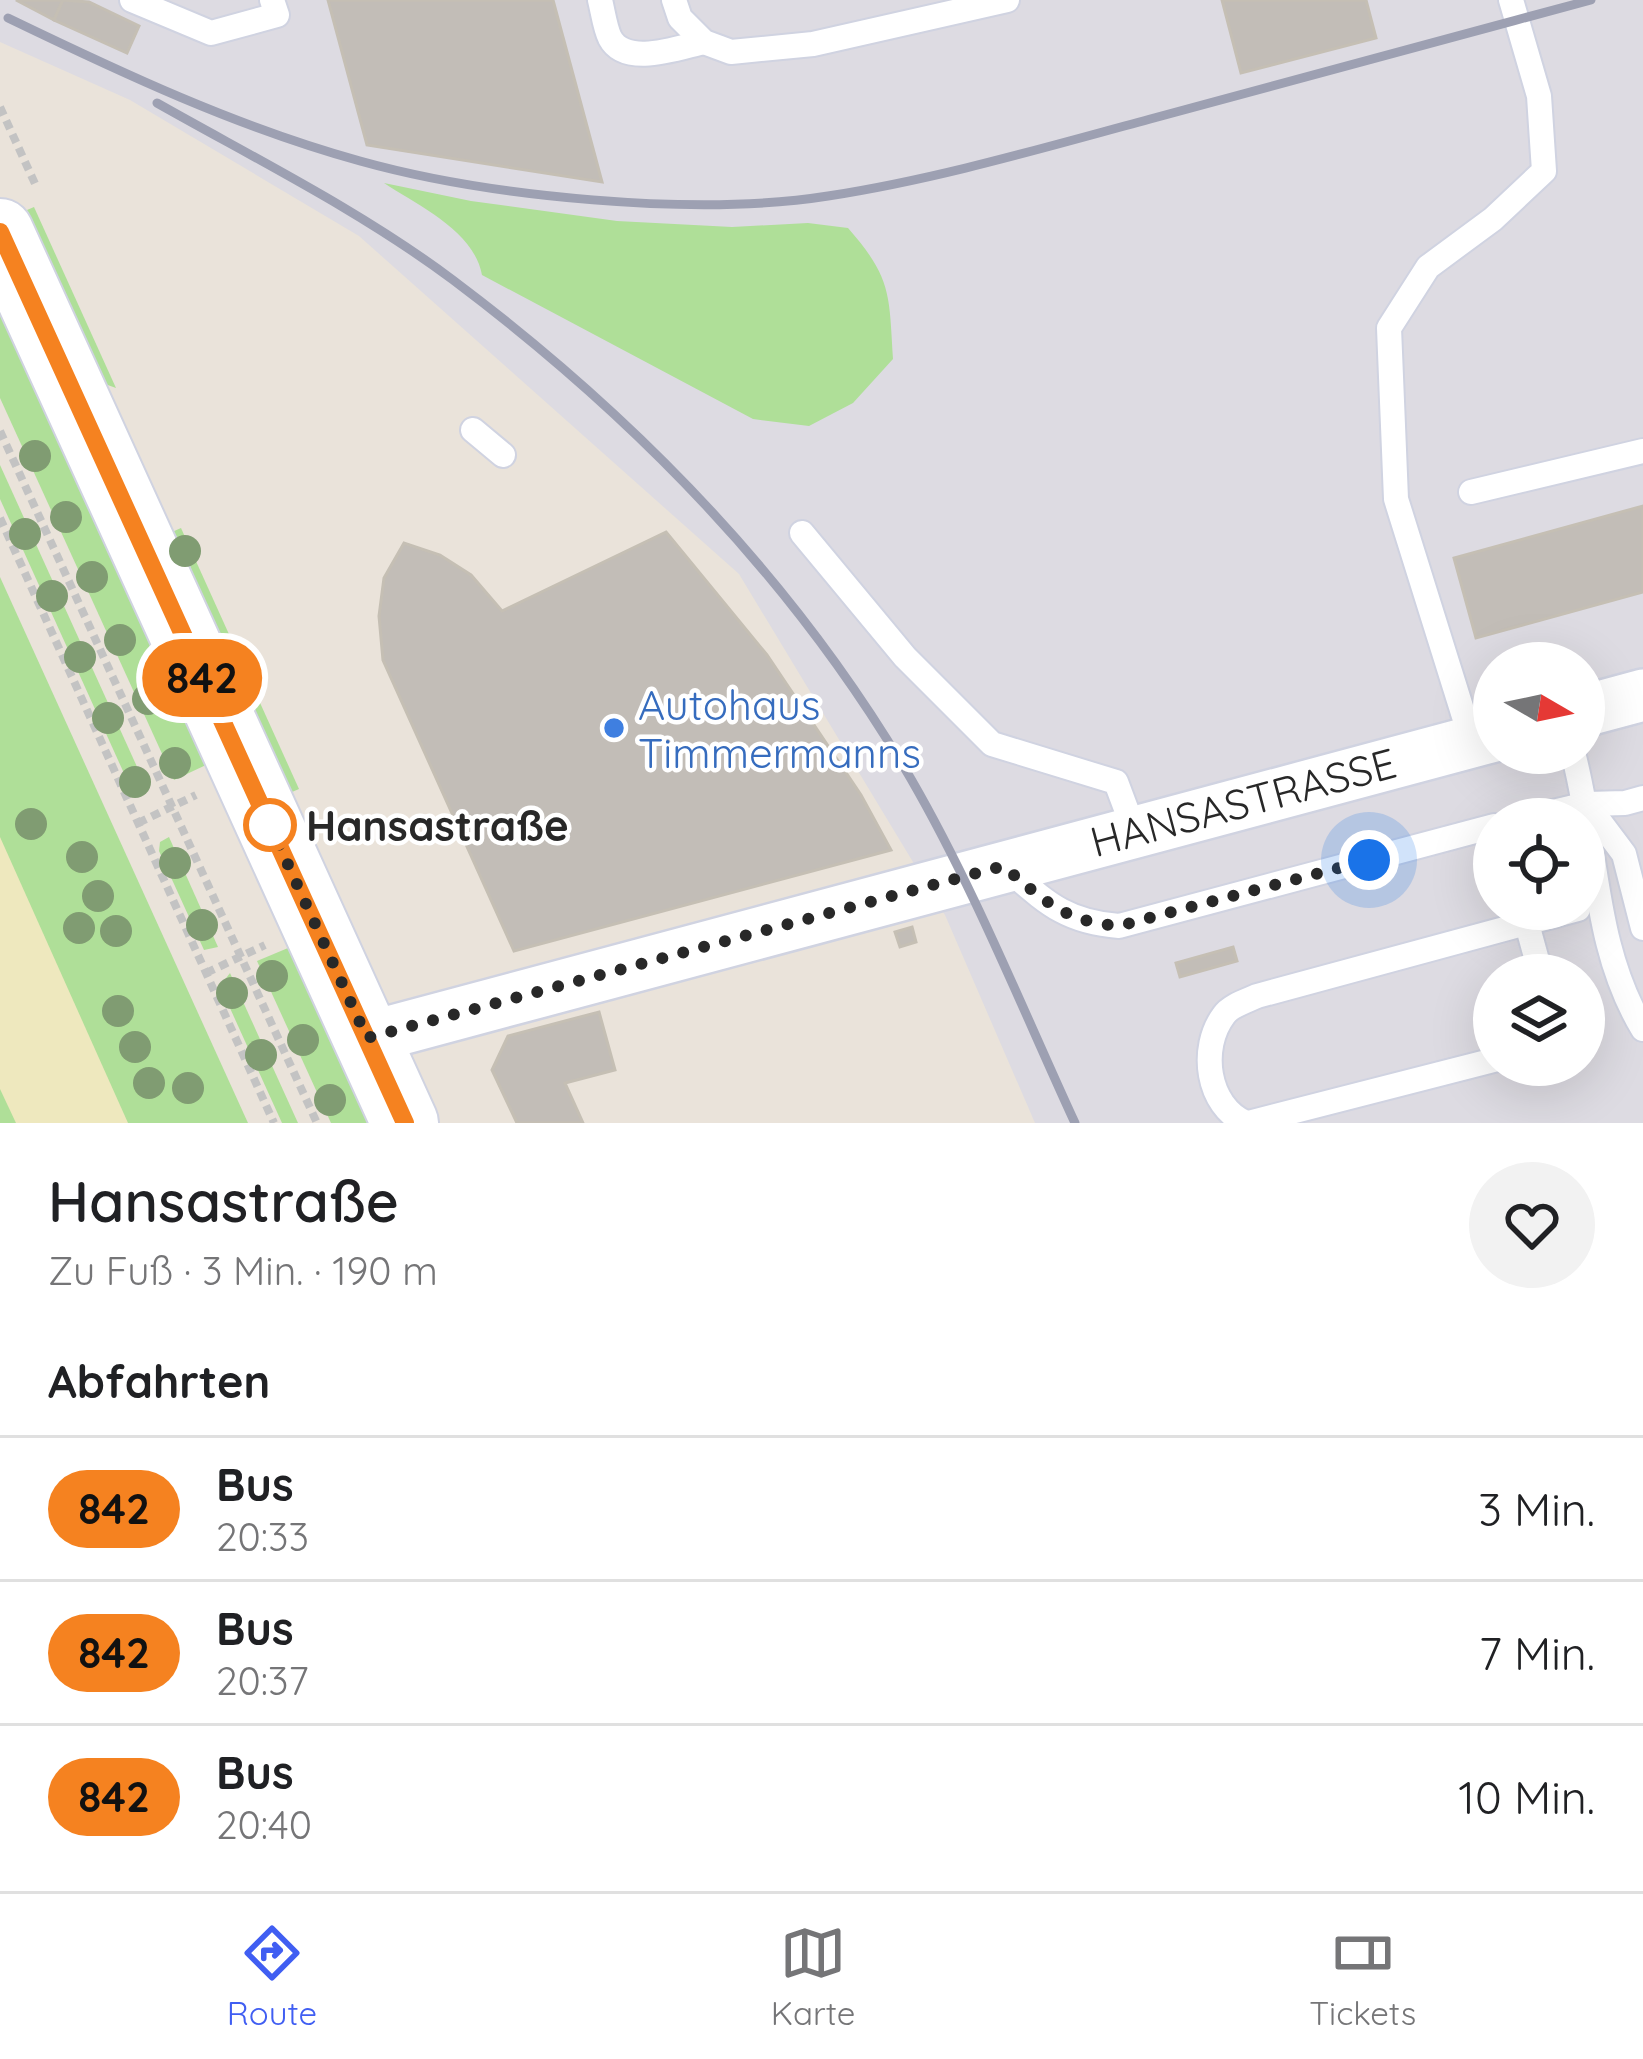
<!DOCTYPE html>
<html lang="de">
<head>
<meta charset="utf-8">
<style>
  body { margin:0; font-family:Quicksand,sans-serif; background:#f2f2f2; color:#202124; height:100vh; display:flex; flex-direction:column; font-size:45px; white-space:nowrap }
  * { box-sizing:border-box; margin:0 }
  p { font-size:39px; color:#757577 }
  .icon { flex:none; width:66px; height:66px; fill:none; stroke:currentColor; stroke-width:2; stroke-linecap:round; stroke-linejoin:round }
  .map { position:relative; height:1123px; overflow:hidden }
  .sheet { display:flex; flex-direction:column; background:#fff; flex:1 }
  .sheet>* { flex:none }
  .badge { padding:0 24px; border-radius:39px; font-size:42px; line-height:78px }
  .needle { width:78px; rotate:99deg }
  .controls { position:absolute; left:1473px; top:642px; display:grid; gap:24px }
  .controls a { display:grid; place-items:center; width:132px; height:132px; border-radius:50%; background:#fff; box-shadow:0 12px 48px #0002; font-size:60px }
  .you { position:absolute; width:60px; height:60px; margin:-30px; border:9px solid #fff; border-radius:50%; background:#1a73e8; box-shadow:0 0 0 18px #1a73e833 }
  .map>.badge { position:absolute; translate:-50% -50%; box-shadow:0 0 0 6px #fff }
  h2 { padding:0 48px; font-size:45px; line-height:108px }
  .round { display:grid; place-items:center; flex:none; width:126px; height:126px; border-radius:63px; background:#f2f2f2 }
  .headline { display:flex; align-items:center; justify-content:space-between; height:204px; padding:0 48px }
  h1 { font-size:57px; font-weight:600; line-height:90px }
  ul { padding:0; list-style:none }
  li { display:flex; align-items:center; gap:36px; height:144px; padding:0 48px; border-top:3px solid #e0e0e0 }
  li div { flex:1 }
  li b { display:block; font-size:45px }
  li em { font-style:normal }
  li .badge { min-width:132px; font-weight:700; text-align:center }
  .menu { display:flex; justify-content:space-around; align-items:center; height:168px; border-top:3px solid #e0e0e0; background:#fff; font-size:33px; color:#757577 }
  .menu a { display:grid; justify-items:center; gap:6px }
  .menu .selected { color:#405ef2 }
  .map>svg:first-child { display:block }
  .industrial { fill:#dddbe2; fill-rule:evenodd }
  .green { fill:#afdf98 }
  .sand { fill:#eee8be }
  .building { fill:#c2bdb7; stroke:#c5bfb4; stroke-width:3 }
  .lines { fill:none; stroke-linecap:round; stroke-linejoin:round }
  .service-casing { stroke:#d0d3e1; stroke-width:28 }
  .minor-casing { stroke:#d0d3e1; stroke-width:56 }
  .secondary-casing { stroke:#d0d3e1; stroke-width:70 }
  .path { stroke:#c3c3c3; stroke-width:8; stroke-dasharray:9 6; stroke-linecap:butt }
  .service { stroke:#fff; stroke-width:24 }
  .minor { stroke:#fff; stroke-width:51 }
  .secondary { stroke:#fff; stroke-width:66 }
  .rail { stroke:#9da0b2; stroke-width:9 }
  .tree { fill:#809c72 }
  .line-casing { stroke:#fff; stroke-width:27 }
  .line { stroke:#f58220; stroke-width:18 }
  .walk { stroke:#282828; stroke-width:12; stroke-dasharray:0 21.6 }
  .shop-dot { fill:#3f7fe0; stroke:#fff; stroke-width:4.5 }
  .stop-dot { fill:#fff; stroke:#f58220; stroke-width:6 }
  .labels { text-anchor:middle; dominant-baseline:central; stroke-width:9; stroke-linejoin:round; paint-order:stroke }
  .shop-label { font-size:42px; fill:#366cbe; stroke:#fff; text-anchor:start }
  .street-label { font-size:42px; fill:#282828; stroke:#fff }
  .stop-label { font-size:42px; font-weight:bold; fill:#282828; stroke:#fff; text-anchor:start }
</style>
</head>
<body>
<div class="map">
<svg width="1643" height="1123" viewBox="0 0 1643 1123">
  <rect width="100%" height="100%" fill="#eae3da"/>
  <path class="industrial" d="M0,0H1643V1123H1035L945,915L739,574L359,236L130,100L0,42ZM1494,663H1584V753H1494ZM1494,819H1584V909H1494ZM1494,975H1584V1065H1494Z"/>
  <g class="green">
    <path d="M384,183L471,201L617,221L732,227L808,223L848,228C892,278 889,295 893,359L853,403L809,426L753,419L482,275C474,231 419,206 384,183Z"/>
    <polygon points="34,207 116,388 105,384 27,210"/>
    <polygon points="0,313 206,765 174,780 0,398"/>
    <polygon points="0,465 148,791 140,794 132,791 0,499"/>
    <polygon points="181,528 299,789 292,792 172,532"/>
    <polygon points="0,577 248,1123 0,1123"/>
    <polygon points="169,837 218,947 204,950 159,851 160,842"/>
    <polygon points="288,948 368,1123 331,1123 257,961"/>
    <polygon points="230,973 298,1123 282,1123 220,986"/>
  </g>
  <polygon class="sand" points="0,837 128,1123 16,1123 0,1089"/>
  <g class="building">
    <polygon points="16,0 63,0 54,20"/>
    <polygon points="63,0 89,2 139,26 127,53 54,20"/>
    <polygon points="328,0 553,0 602,182 367,145"/>
    <polygon points="1222,0 1366,0 1376,38 1241,73"/>
    <polygon points="1643,506 1643,592 1476,638 1454,558"/>
    <polygon points="666,532 767,655 861,795 891,850 514,951 383,660 379,616 384,578 404,543 440,555 471,575 502,611"/>
    <polygon points="912,927 916,942 900,947 895,932"/>
    <polygon points="1233,947 1237,961 1180,977 1176,963"/>
    <polygon points="599,1012 615,1070 565,1083 583,1123 517,1123 492,1070 508,1036"/>
  </g>
  <g class="lines">
    <defs>
      <g id="service">
        <polyline points="132,0 211,33 277,15 272,0"/>
        <path d="M600,0C603,12 605,28 610,38C626,68 680,47 704,42"/>
        <polyline points="674,0 680,18 704,42 731,52 813,44 1007,0"/>
        <polyline points="473,430 503,455"/>
        <polyline points="1471,492 1643,451"/>
        <polyline points="802,533 905,657 992,744 1116,782 1134,830"/>
        <polyline points="1472,742 1396,499 1389,328 1428,267 1493,219 1544,171 1539,96 1511,0"/>
        <path d="M1573,753C1598,845 1592,945 1643,1029"/>
        <polyline points="1588,806 1624,854 1643,928"/>
        <polyline points="1523,819 1587,804 1625,803 1643,798"/>
        <path d="M1005,867C1045,901 1064,922 1119,926L1494,826"/>
        <polyline points="1527,924 1541,975"/>
        <path d="M1246,1123C1207,1106 1199,1048 1224,1015C1230,1006 1246,1001 1257,996L1578,909"/>
        <polyline points="1248,1123 1494,1060"/>
      </g>
      <g id="minor">
        <polyline points="1584,711 1643,695"/>
        <polyline points="367,1038 1494,736"/>
      </g>
      <polyline id="secondary" points="0,232 405,1123"/>
    </defs>
    <use href="#service" class="service-casing"/>
    <use href="#minor" class="minor-casing"/>
    <use href="#secondary" class="secondary-casing"/>
    <g class="path">
      <polyline points="0,107 37,188"/>
      <polyline points="0,431 317,1123"/>
      <polyline points="0,518 274,1123"/>
      <polyline points="138,823 196,795"/>
      <polyline points="206,973 265,945"/>
    </g>
    <use href="#service" class="service"/>
    <use href="#minor" class="minor"/>
    <use href="#secondary" class="secondary"/>
    <g class="rail">
      <path d="M8,18C122,73 237,127 360,161C489,197 696,217 828,196C938,179 1046,147 1154,118C1299,79 1445,39 1591,0"/>
      <path d="M157,103C256,159 361,211 453,280C634,416 796,582 911,779C974,888 1022,1008 1075,1123"/>
    </g>
  </g>
  <g class="tree">
    <circle cx="35" cy="456" r="16"/>
    <circle cx="66" cy="517" r="16"/>
    <circle cx="25" cy="534" r="16"/>
    <circle cx="185" cy="551" r="16"/>
    <circle cx="92" cy="577" r="16"/>
    <circle cx="52" cy="596" r="16"/>
    <circle cx="120" cy="640" r="16"/>
    <circle cx="80" cy="657" r="16"/>
    <circle cx="148" cy="699" r="16"/>
    <circle cx="108" cy="718" r="16"/>
    <circle cx="175" cy="763" r="16"/>
    <circle cx="135" cy="782" r="16"/>
    <circle cx="31" cy="824" r="16"/>
    <circle cx="82" cy="857" r="16"/>
    <circle cx="175" cy="863" r="16"/>
    <circle cx="98" cy="896" r="16"/>
    <circle cx="202" cy="925" r="16"/>
    <circle cx="79" cy="928" r="16"/>
    <circle cx="116" cy="931" r="16"/>
    <circle cx="272" cy="976" r="16"/>
    <circle cx="232" cy="993" r="16"/>
    <circle cx="118" cy="1011" r="16"/>
    <circle cx="303" cy="1040" r="16"/>
    <circle cx="135" cy="1047" r="16"/>
    <circle cx="261" cy="1055" r="16"/>
    <circle cx="149" cy="1083" r="16"/>
    <circle cx="188" cy="1088" r="16"/>
    <circle cx="330" cy="1100" r="16"/>
  </g>
  <g class="lines">
    <defs>
      <polyline id="line" points="0,232 405,1123"/>
    </defs>
    <use href="#line" class="line-casing"/>
    <use href="#line" class="line"/>
    <path class="walk" d="M270,825L367,1038L1003,866C1044,900 1064,922 1119,926L1369,860"/>
  </g>
  <circle class="shop-dot" cx="614" cy="728" r="12"/>
  <circle class="stop-dot" cx="270" cy="825" r="24"/>
  <g class="labels">
    <g class="shop-label">
      <text x="638" y="704">Autohaus<tspan x="638" dy="48">Timmermanns</tspan></text>
    </g>
    <g class="street-label">
      <text transform="translate(1243 802) rotate(-15)">HANSASTRASSE</text>
    </g>
    <g class="stop-label">
      <text x="306" y="825">Hansastraße</text>
    </g>
  </g>
</svg>
<div class="controls">
<a><svg class="needle" viewBox="-14 -14 28 28"><path d="M0-13l5 13h-10z" fill="#e53935"/><path d="M0 13l5-13h-10z" fill="#757577"/></svg></a>
<a><svg class="icon" aria-label="locate" viewBox="0 0 24 24"><circle cx="12" cy="12" r="6"/><path d="M12 2v4M12 18v4M2 12h4M18 12h4"/></svg></a>
<a><svg class="icon" aria-label="layers" viewBox="0 0 24 24"><path d="M12 4l9 5-9 5-9-5zM3 14l9 5 9-5"/></svg></a>
</div>
<div class="you" style="left:1369px;top:860px"></div>
<b class="badge" style="left:202px;top:678px;background:#f58220;color:#111">842</b>
</div>
<section class="sheet">
<div class="headline"><div><h1>Hansastraße</h1><p>Zu Fuß · 3 Min. · 190 m</p></div><a class="round"><svg class="icon" aria-label="heart" viewBox="0 0 24 24"><path d="M12 20l-8-8c-3-5 5-10 8-4 3-6 11-1 8 4z"/></svg></a></div>
<h2>Abfahrten</h2>
<ul>
<li><span class="badge" style="background:#f58220;color:#111">842</span><div><b>Bus</b><p>20:33</p></div><em>3 Min.</em></li>
<li><span class="badge" style="background:#f58220;color:#111">842</span><div><b>Bus</b><p>20:37</p></div><em>7 Min.</em></li>
<li><span class="badge" style="background:#f58220;color:#111">842</span><div><b>Bus</b><p>20:40</p></div><em>10 Min.</em></li>
</ul>
</section>
<nav class="menu">
<a class="selected"><svg class="icon" aria-label="directions" viewBox="0 0 24 24"><path d="M12 3l9 9-9 9-9-9zM9 14v-3h6M13 9l2 2-2 2"/></svg>Route</a>
<a><svg class="icon" aria-label="map" viewBox="0 0 24 24"><path d="M3 6l6-2 6 2 6-2v14l-6 2-6-2-6 2zM9 4v14M15 6v14"/></svg>Karte</a>
<a><svg class="icon" aria-label="tickets" viewBox="0 0 24 24"><path d="M3 7h18v10H3zM15 7v10"/></svg>Tickets</a>
</nav>
</body>
</html>
